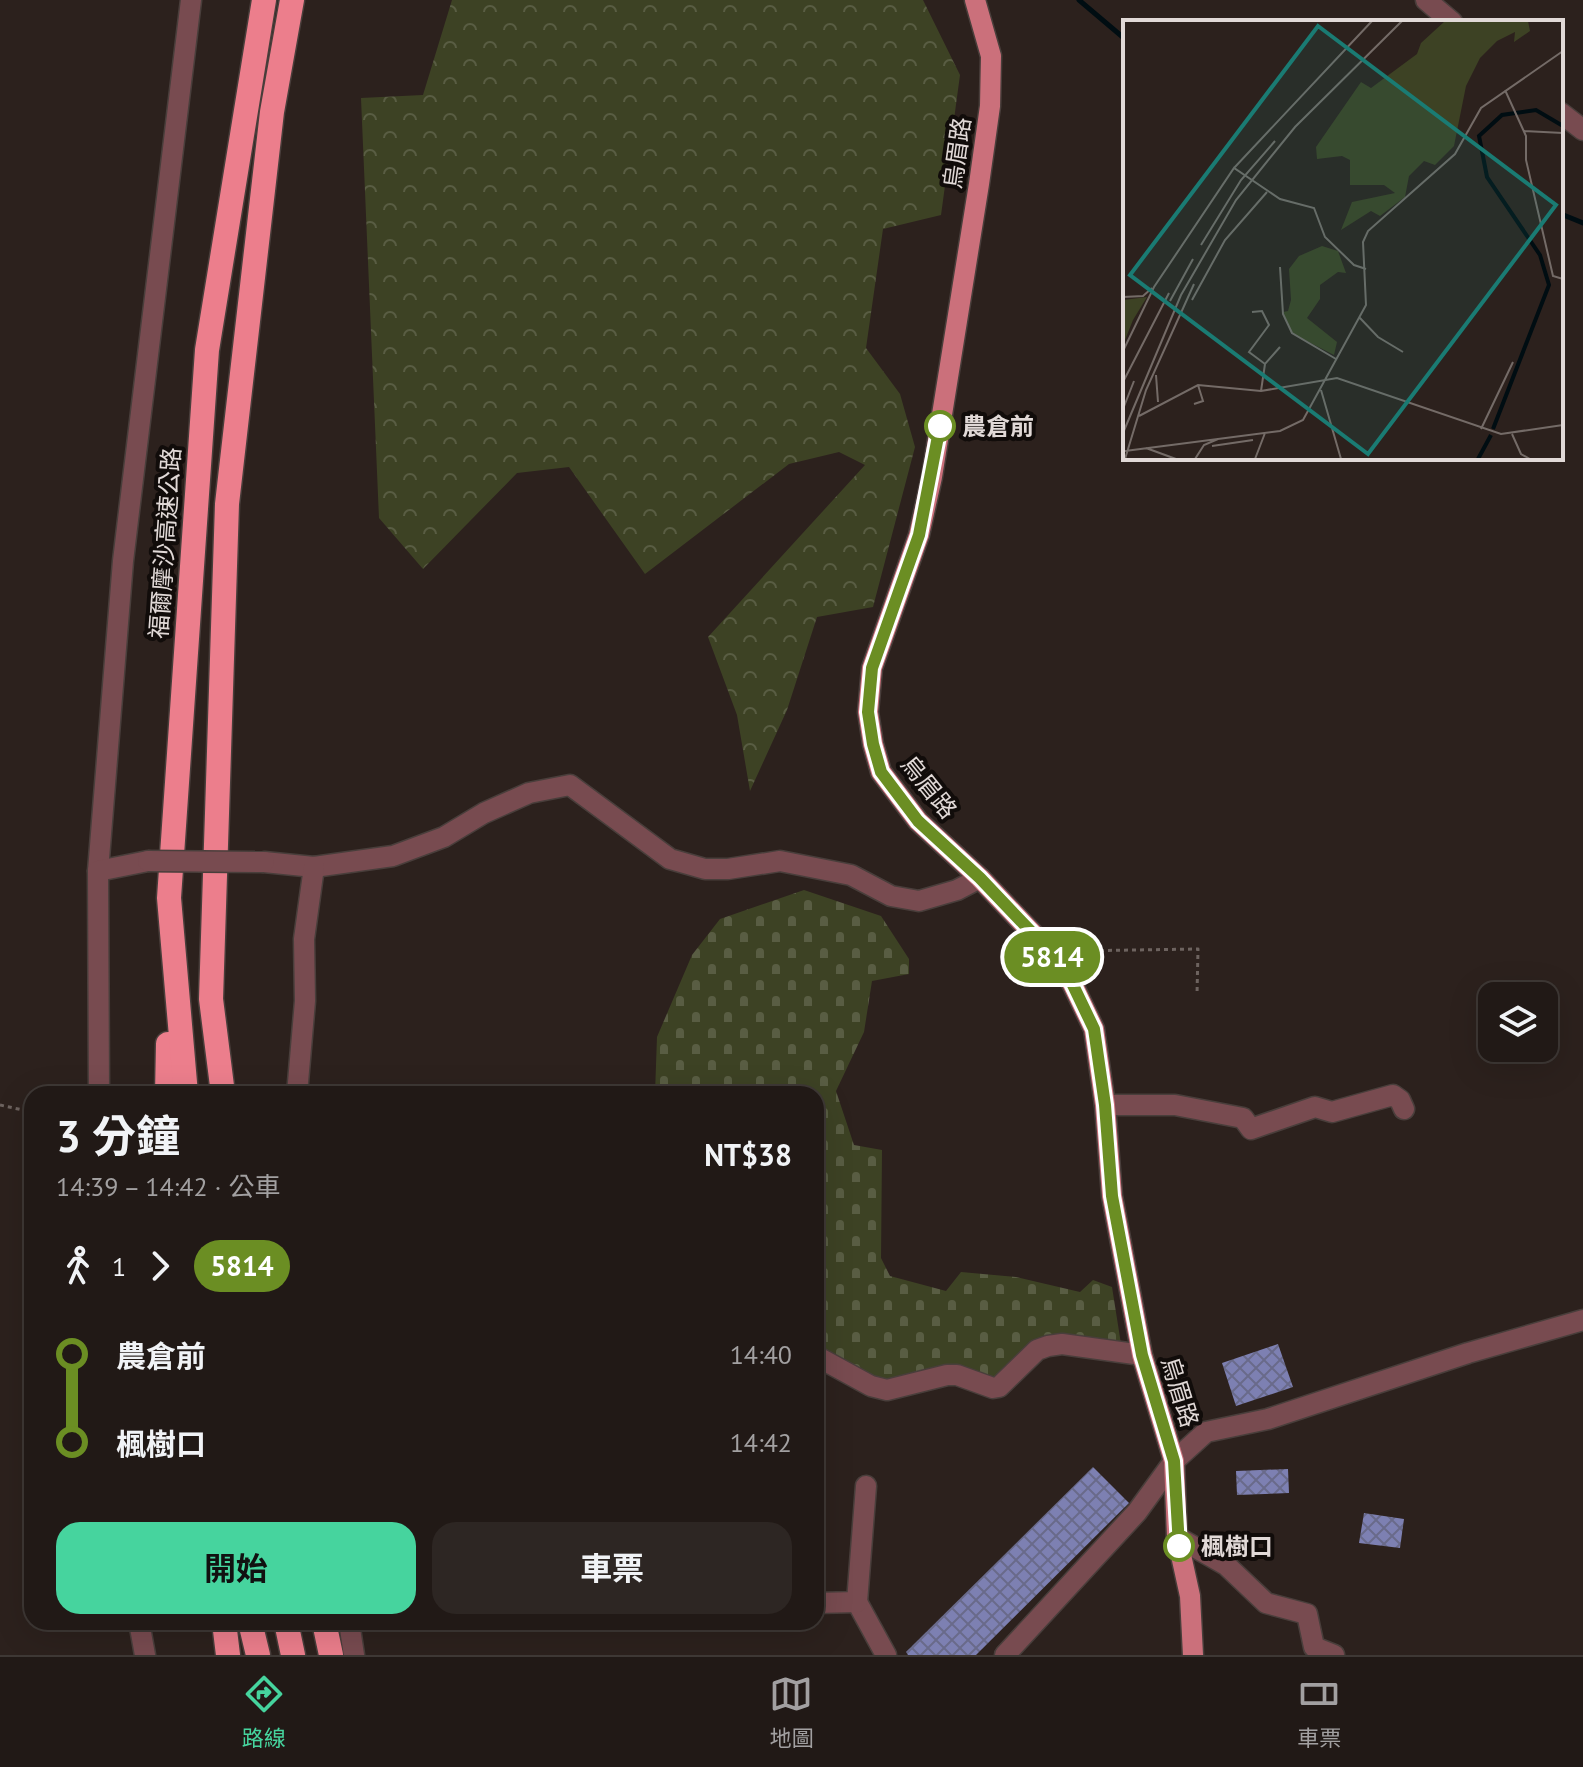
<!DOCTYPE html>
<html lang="zh-TW">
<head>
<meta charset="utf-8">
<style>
  body { margin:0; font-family:"PT Sans","Noto Sans TC",sans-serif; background:#2d2623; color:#f1f3f6; height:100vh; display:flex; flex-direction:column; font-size:30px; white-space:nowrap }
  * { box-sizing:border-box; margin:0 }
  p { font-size:26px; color:#a2a0a1 }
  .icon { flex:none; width:44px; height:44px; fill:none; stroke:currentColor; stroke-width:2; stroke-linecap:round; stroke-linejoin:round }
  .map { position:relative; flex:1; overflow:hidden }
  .sheet { position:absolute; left:24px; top:1086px; width:800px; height:544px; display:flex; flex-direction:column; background:#211916; border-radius:24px; box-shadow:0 8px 32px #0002,0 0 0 2px #3e3835 }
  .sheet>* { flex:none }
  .badge { padding:0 16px; border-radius:26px; font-size:28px; line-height:52px }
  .controls { position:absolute; left:1478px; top:982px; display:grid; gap:16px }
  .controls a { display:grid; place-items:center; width:80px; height:80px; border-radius:16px; background:#211916; box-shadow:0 8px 32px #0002,0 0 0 2px #3e3835; font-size:40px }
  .map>.badge { position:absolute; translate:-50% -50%; box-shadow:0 0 0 4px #fff }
  .legs { display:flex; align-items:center; gap:12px; height:88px; padding:0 32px; font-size:26px }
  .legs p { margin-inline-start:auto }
  .head { display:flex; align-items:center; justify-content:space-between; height:136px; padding:0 32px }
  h1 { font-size:44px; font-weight:700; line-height:60px }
  .primary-button { display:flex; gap:16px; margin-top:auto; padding:16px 32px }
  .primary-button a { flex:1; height:92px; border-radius:24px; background:#46d49e; color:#111; font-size:32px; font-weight:700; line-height:92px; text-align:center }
  .primary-button a+a { background:#2d2623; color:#f1f3f6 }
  ul { padding:0 32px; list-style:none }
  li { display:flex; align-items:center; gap:28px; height:88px; font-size:30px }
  li i { display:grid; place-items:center; width:12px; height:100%; margin:0 10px; background:currentColor }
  li i::after { content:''; width:20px; height:20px; margin:-10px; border:6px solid; border-radius:50%; background:#211916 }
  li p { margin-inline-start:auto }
  li:first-child i { background:linear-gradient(#0000 50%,currentColor 0) }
  li:last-child i { background:linear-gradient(currentColor 50%,#0000 0) }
  .dock { display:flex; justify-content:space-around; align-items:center; height:112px; border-top:2px solid #3e3835; background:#211916; font-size:22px; color:#a2a0a1 }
  .dock a { display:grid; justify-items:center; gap:4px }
  .dock .current { color:#46d49e }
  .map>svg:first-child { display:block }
  .forest { fill:url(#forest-crowns) }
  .cemetery { fill:url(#cemetery-stones) }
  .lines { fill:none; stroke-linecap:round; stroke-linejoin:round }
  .stream { stroke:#000d12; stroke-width:5 }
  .building { fill:url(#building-cross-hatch) }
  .minor-casing { stroke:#493e3b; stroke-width:23 }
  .major-casing { stroke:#493e3b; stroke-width:23 }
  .highway-casing { stroke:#493e3b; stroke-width:27 }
  .path { stroke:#6d635f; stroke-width:3; stroke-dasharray:4 4; stroke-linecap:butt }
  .minor { stroke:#784b50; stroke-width:20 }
  .major { stroke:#cb707b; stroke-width:20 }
  .highway { stroke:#ec7e8c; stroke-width:24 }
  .minor-bridge-casing { stroke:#493e3b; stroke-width:23; stroke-linecap:butt }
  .minor-bridge { stroke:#784b50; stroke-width:20 }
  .line-1-casing { stroke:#fff; stroke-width:18 }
  .line-1 { stroke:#6b8e23; stroke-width:12 }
  .stop-1-dot { fill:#fff; stroke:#6b8e23; stroke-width:4 }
  .labels { text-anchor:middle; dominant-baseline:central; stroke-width:8; stroke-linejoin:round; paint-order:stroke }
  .street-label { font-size:24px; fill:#e1d9d7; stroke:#110c0a }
  .stop-label { font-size:24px; font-weight:bold; fill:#e1d9d7; stroke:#110c0a; text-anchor:start }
  .inset-river { fill:none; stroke:#000d12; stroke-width:4 }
  .inset-road { fill:none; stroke:#746b67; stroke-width:2 }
  .view { fill:#1a7b73; fill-opacity:0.15; stroke:#1a7b73; stroke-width:4 }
  .inset-edge { fill:none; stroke:#e1d9d7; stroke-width:4 }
</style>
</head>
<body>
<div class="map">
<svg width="1583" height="1655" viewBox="0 0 1583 1655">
  <defs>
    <pattern id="forest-crowns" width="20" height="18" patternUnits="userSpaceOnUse" patternTransform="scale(2)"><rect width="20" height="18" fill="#3d4224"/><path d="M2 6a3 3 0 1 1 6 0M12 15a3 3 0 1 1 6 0" fill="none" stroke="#595d43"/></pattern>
    <pattern id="cemetery-stones" width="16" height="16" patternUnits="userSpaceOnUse" patternTransform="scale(2)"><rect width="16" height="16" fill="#3d4224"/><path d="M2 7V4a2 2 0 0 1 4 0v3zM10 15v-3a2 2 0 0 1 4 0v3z" fill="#595d43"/></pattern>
    <pattern id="building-cross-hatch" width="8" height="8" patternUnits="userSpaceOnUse" patternTransform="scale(2)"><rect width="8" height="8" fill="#7d80b2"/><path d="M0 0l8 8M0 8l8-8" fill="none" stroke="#696a8a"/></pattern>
  </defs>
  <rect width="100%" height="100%" fill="#2c211d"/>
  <polygon class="forest" points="452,0 923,0 960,75 941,215 883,229 866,348 900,394 915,447 873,607 817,617 787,710 750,791 737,715 708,637 865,465 839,452 789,464 645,574 569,467 517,473 423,569 379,518 361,98 423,95"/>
  <polygon class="cemetery" points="804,890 881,916 909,959 909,974 872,981 864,1032 836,1091 854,1145 882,1150 881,1258 890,1276 946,1291 961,1272 1016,1277 1080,1292 1093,1280 1112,1287 1121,1344 1039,1341 996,1385 955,1373 866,1388 816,1356 816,1094 655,1094 657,1037 692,955 720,919"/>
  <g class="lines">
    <g class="stream">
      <polyline points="1079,0 1125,39"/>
      <polyline points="1561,214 1583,223"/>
    </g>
  </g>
  <g class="building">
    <polygon points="1278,1344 1293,1387 1236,1406 1222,1363"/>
    <polygon points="1093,1467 1129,1503 976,1655 908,1655 906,1652"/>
    <polygon points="1288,1469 1289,1493 1237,1495 1236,1471"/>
    <polygon points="1364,1513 1404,1519 1400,1548 1359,1543"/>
  </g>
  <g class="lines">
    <defs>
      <g id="minor">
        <polyline points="1426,0 1452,22"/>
        <polyline points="1561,113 1583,130"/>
        <polyline points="264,862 314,867 393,856 444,837 484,813 529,793 570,785 670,859 705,869 728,869 780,861 851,875 891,896 919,901 957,890 980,878"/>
        <polyline points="98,871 123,561 191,0"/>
        <polyline points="99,1094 98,871 148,861"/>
        <polyline points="297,1094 305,1001 304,939 314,867"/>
        <polyline points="1105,1105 1175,1105 1243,1118 1251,1129 1315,1107 1332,1112 1393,1095 1400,1100 1404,1109"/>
        <polyline points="816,1356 871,1386 887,1390 947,1375 957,1375 993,1388 999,1387 1037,1350 1048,1346 1062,1344 1142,1355"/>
        <polyline points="1177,1537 1226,1565 1266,1603 1307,1614 1314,1647 1334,1655"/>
        <polyline points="857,1602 886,1655"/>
        <polyline points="816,1603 857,1602 866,1486"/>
        <polyline points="139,1622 145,1655"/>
        <polyline points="349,1622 354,1655"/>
        <polyline points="1005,1655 1137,1512 1174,1461 1206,1432 1268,1419 1468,1353 1583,1320"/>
      </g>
      <polyline id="major" points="975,0 991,56 990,106 979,184 932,477 919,535 872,668 868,712 873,744 881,772 918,821 980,878 1038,939 1072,983 1094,1029 1105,1105 1112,1196 1142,1355 1174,1461 1177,1537 1190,1596 1193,1655"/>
      <g id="highway">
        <polyline points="167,1094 168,1044"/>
        <polyline points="186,1094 169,898 207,350 264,0"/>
        <polyline points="223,1094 211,999 227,504 272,112 292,0"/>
        <polyline points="224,1622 228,1655"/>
        <polyline points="250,1622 258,1655"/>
        <polyline points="286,1622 293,1655"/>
        <polyline points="324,1622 331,1655"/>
      </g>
    </defs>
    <use href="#minor" class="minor-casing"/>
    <use href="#major" class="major-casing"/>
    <use href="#highway" class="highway-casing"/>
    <g class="path">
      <polyline points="1068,951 1198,949 1197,995"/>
      <polyline points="0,1105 32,1112"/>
    </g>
    <use href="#minor" class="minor"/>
    <use href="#major" class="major"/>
    <use href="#highway" class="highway"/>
    <defs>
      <polyline id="minor-bridge" points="148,861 264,862"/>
    </defs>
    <use href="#minor-bridge" class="minor-bridge-casing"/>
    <use href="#minor-bridge" class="minor-bridge"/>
  </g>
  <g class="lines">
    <defs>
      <polyline id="line-1" points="940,426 919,535 872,668 868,712 873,744 881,772 918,821 980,878 1038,939 1072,983 1094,1029 1105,1105 1112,1196 1142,1355 1174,1461 1179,1546"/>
    </defs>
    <use href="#line-1" class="line-1-casing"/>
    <use href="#line-1" class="line-1"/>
  </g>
  <g class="stop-1-dot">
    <circle cx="940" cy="426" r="14"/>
    <circle cx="1179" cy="1546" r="14"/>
  </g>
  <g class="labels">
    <g class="street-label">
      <text transform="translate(957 153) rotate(-82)">烏眉路</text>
      <text transform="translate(165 543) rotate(-86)">福爾摩沙高速公路</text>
      <text transform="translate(929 787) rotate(51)">烏眉路</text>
      <text transform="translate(1180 1392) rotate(73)">烏眉路</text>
    </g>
    <g class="stop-label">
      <text x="962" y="426">農倉前</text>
      <text x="1201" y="1546">楓樹口</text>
    </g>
  </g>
  <g transform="translate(1123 20)">
    <rect width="440" height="440" fill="#2c211d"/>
    <path d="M322,1H405L407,11L391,22L392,12L374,21L357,38L343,66L331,126L312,145L301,141L286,156L282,177L257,196L248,191L218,210L229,182L272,173L261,165H227V140L219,136L194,139L193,127L238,62L248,68L294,34L298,23Z" fill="#3d4224"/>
    <path d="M199,226L215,231L223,253L215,252L197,265V279L184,298L214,322L211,335L168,313L160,292L165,291L168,280L166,249L176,236ZM24,277L10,300L0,325V280Z" fill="#3d4224"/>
    <path class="inset-river" d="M370,409L426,265L417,235L364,157L356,116L379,95L413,90L440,106M355,439L368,415"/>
    <path class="inset-road" d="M382,70L403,116V140L430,256L440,259M401,111L440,113M111,148L249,1M78,225L118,160L152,121M157,247L160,294L169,313L213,339M0,277L20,276L29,268M69,280L102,220L144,172M47,281L70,239M129,292L139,291L146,305L126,332L142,344L157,327M236,297L255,317L280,332M0,331L31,267L111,148L157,179L191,188L202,217L231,245L243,249M33,355L35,382M0,362L46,273M198,370L218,439M138,371L142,344M71,384L80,381L75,365M0,389L11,361M16,396L75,365L138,371L214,358L378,414L440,405M358,409L390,342M0,413L58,275L113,180L172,107L279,1M389,414L398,434L407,439M89,426L130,420M23,428L53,439M2,431L157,411L180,400L243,285L240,222L245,211L332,134L358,88L440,31M2,439L23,370L71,264M72,439L81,425L95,419M132,439L142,413"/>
    <path class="view" d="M195,6L433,185L245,434L7,255Z"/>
    <rect width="440" height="440" class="inset-edge"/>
  </g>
</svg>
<div class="controls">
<a><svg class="icon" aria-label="layers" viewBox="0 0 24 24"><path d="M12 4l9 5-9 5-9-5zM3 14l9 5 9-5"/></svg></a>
</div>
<b class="badge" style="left:1052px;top:957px;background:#6b8e23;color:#fff">5814</b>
<section class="sheet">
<div class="head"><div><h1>3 分鐘</h1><p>14:39 – 14:42 · 公車</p></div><b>NT$38</b></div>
<div class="legs"><svg class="icon" aria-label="walk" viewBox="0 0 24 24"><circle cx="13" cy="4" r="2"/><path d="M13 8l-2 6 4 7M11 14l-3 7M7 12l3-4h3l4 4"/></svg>1<svg class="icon" aria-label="forward" viewBox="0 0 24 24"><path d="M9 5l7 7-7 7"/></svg><b class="badge" style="background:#6b8e23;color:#fff">5814</b></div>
<ul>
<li><i style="color:#6b8e23"></i><b>農倉前</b><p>14:40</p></li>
<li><i style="color:#6b8e23"></i><b>楓樹口</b><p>14:42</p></li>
</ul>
<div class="primary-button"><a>開始</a><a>車票</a></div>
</section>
</div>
<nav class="dock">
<a class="current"><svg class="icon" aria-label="directions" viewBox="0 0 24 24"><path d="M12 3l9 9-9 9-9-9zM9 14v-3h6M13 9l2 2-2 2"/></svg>路線</a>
<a><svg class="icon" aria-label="map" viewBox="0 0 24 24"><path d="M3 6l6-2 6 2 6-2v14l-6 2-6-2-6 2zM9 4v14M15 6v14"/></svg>地圖</a>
<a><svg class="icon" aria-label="tickets" viewBox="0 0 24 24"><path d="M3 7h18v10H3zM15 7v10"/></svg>車票</a>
</nav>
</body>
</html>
